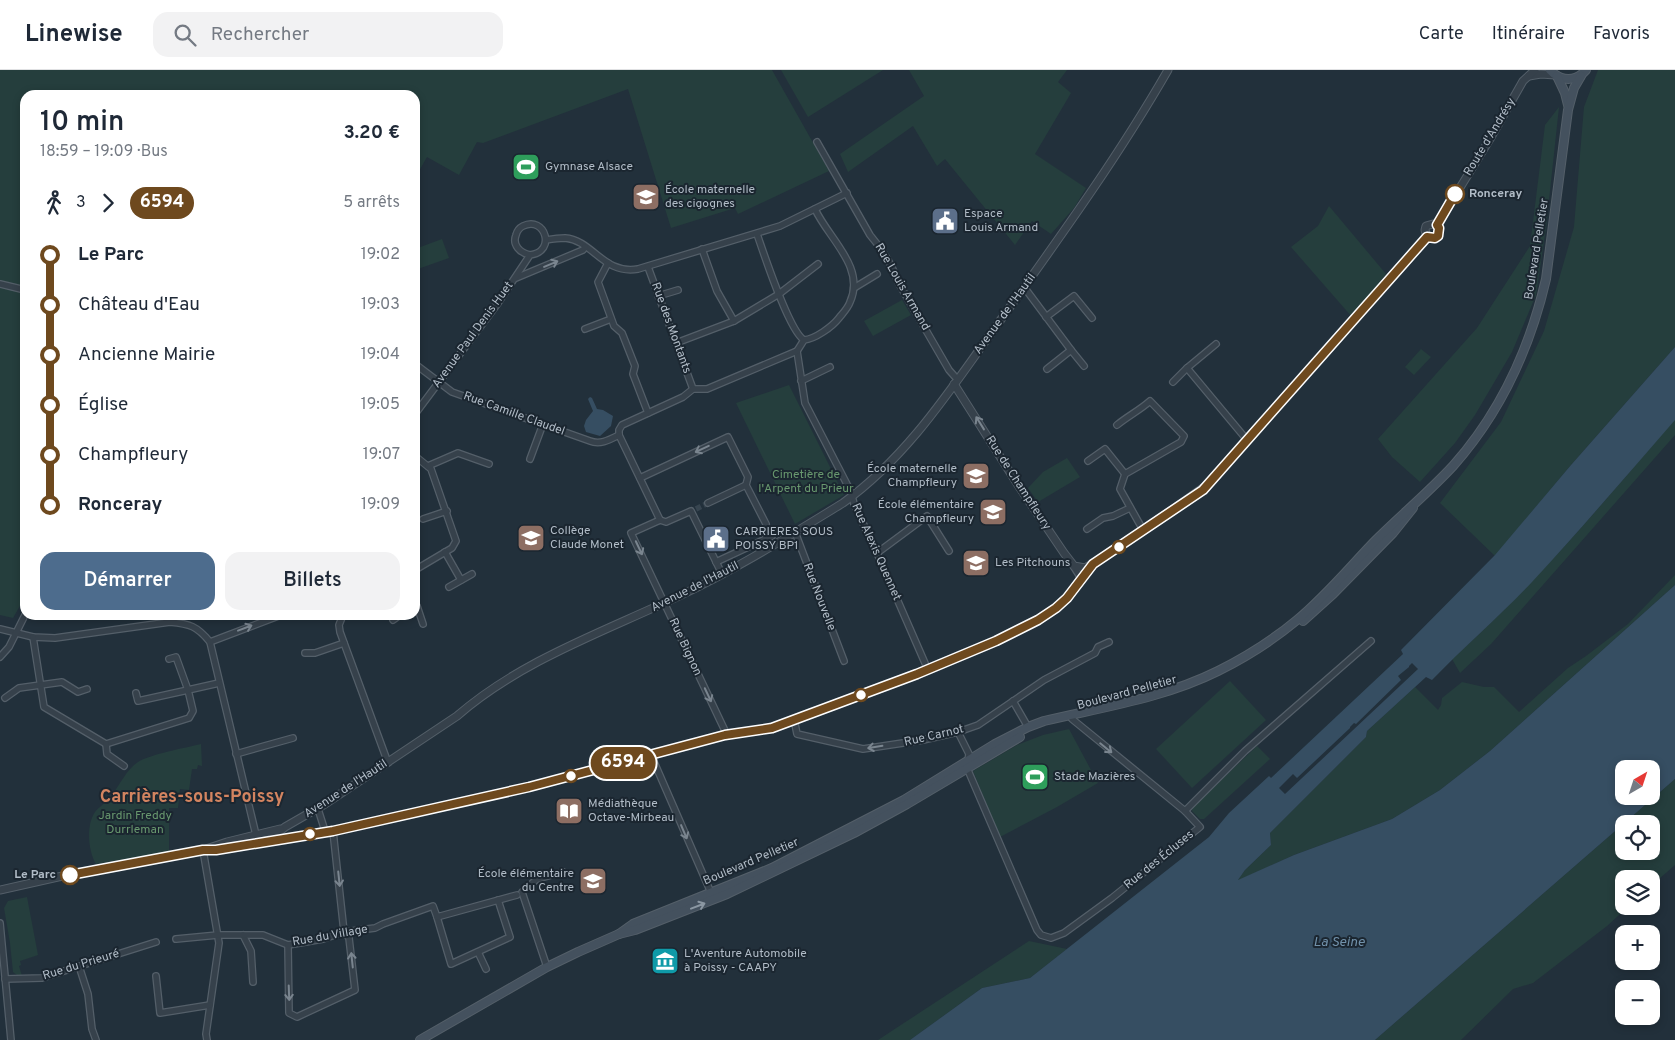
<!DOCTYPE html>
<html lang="fr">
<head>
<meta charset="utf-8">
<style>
  body { margin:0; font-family:Overpass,sans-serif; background:#f2f2f3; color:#1f2937; height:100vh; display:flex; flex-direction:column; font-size:19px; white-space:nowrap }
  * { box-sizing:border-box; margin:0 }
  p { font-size:16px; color:#747a83 }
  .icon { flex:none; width:28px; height:28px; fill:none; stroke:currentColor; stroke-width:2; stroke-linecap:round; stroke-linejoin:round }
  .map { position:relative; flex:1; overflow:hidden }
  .drawer { position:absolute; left:20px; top:20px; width:400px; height:530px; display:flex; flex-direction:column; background:#fff; border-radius:15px; box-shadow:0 2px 8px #0003 }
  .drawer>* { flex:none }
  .badge { padding:0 10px; border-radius:16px; font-size:18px; line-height:32px }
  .needle { width:32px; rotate:39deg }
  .tools { position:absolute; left:1615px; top:690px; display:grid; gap:10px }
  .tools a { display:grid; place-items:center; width:45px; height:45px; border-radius:10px; background:#fff; box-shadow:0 2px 8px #0003; font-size:25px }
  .map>.badge { position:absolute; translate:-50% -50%; box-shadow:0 0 0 2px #fff }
  .legs { display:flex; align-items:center; gap:8px; height:55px; padding:0 20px; font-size:16px }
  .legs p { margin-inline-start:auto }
  .headline { display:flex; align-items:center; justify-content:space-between; height:85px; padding:0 20px }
  h1 { font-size:28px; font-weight:600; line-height:38px }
  .cta { display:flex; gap:10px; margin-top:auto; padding:10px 20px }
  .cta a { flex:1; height:58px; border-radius:15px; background:#4d6c8d; color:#fff; font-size:20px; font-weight:600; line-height:58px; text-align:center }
  .cta a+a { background:#f2f2f3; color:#1f2937 }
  ul { padding:0 20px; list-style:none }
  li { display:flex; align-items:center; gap:18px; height:50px; font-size:19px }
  li i { display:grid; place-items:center; width:8px; height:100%; margin:0 6px; background:currentColor }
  li i::after { content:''; width:12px; height:12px; margin:-6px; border:4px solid; border-radius:50%; background:#fff }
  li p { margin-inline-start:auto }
  li:first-child i { background:linear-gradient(#0000 50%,currentColor 0) }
  li:last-child i { background:linear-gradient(currentColor 50%,#0000 0) }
  header { display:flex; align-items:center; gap:30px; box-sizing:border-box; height:70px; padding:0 25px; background:#fff; border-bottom:1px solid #e0e1e3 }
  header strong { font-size:24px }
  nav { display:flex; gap:28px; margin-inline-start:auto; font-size:18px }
  .search { width:350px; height:45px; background:#f2f2f3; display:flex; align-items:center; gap:12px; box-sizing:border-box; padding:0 18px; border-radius:15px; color:#747a83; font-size:19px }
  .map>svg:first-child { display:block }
  .green { fill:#253e3d; fill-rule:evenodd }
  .water { fill:#364e62; fill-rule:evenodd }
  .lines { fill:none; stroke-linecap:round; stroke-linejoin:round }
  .minor-tunnel { stroke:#374550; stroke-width:5.5; stroke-dasharray:5.5 3; stroke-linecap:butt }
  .minor-casing { stroke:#545f69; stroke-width:8 }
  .tertiary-casing { stroke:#545f69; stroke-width:9 }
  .secondary-casing { stroke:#545f69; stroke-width:10 }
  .minor { stroke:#36414b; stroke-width:5.5 }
  .tertiary { stroke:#36414b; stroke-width:7 }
  .secondary { stroke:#44515e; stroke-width:8 }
  .oneway { stroke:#7a858f }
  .oneway2 { stroke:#8b97a2 }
  .line-1-casing { stroke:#fff; stroke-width:11 }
  .line-1 { stroke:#6e491e; stroke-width:8 }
  .stop-1-dot { fill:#fff; stroke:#6e491e; stroke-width:2.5 }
  .labels { text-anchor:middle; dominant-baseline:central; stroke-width:4; stroke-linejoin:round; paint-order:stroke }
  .street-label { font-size:12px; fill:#b1bcc7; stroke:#1b2630 }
  .poi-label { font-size:12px; fill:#b1bcc7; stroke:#1b2630; text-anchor:start }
  .stop-label { font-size:12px; font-weight:bold; fill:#b1bcc7; stroke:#1b2630; text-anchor:start }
  .park-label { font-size:12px; fill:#68986e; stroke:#1b2630 }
  .water-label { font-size:14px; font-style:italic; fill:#7191aa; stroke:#1b2630 }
  .district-label { font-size:18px; font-weight:bold; fill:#d38460; stroke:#1b2630 }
</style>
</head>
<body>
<header>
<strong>Linewise</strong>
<div class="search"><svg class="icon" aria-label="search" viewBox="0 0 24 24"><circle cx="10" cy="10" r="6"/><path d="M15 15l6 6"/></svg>Rechercher</div>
<nav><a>Carte</a><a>Itinéraire</a><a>Favoris</a></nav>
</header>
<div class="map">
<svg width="1675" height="970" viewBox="0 0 1675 970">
  <rect width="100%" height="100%" fill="#22303b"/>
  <g class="green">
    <polygon points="0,0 772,0 829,101 738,144 735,138 671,158 628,19 483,73 477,72 459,105 427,87 415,108 415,25 25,25 25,527 13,548 0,545"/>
    <polygon points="781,0 883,0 808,47"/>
    <polygon points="909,0 1067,0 1058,12 1071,23 1035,84 1086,118 1074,138 1051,164 1032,151 1015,175 945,89 937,96 913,56 848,102 840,84 924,26"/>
    <polygon points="1598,0 1675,0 1675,277 1571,395 1495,486 1440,433 1501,352 1544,261 1574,157 1584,37"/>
    <polygon points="1559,37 1546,158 1536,225 1512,282 1475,345 1455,373 1420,412 1392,387 1378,369 1477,258 1530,176 1545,55"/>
    <polygon points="1329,136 1386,204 1352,247 1291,177 1318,156"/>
    <polygon points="442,169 449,188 415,200 415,179"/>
    <polygon points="902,230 911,245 873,266 864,251"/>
    <polygon points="1421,279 1431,287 1414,305 1405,297"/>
    <polygon points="789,315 844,425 795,454 736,333"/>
    <path d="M1675,349V365L1491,574L1460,603L1452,589C1533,517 1604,432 1675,349Z"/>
    <polygon points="1067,388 1080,407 1038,432 1028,418 1043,402"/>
    <polygon points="1675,505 1675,515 1490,681 1440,720 1392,749 1294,785 1237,811 1245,800 1271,775 1270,763 1366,667 1367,661 1415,617 1438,640 1441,635 1442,628 1462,612 1484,617 1494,617 1519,642 1568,598 1586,586 1628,554"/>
    <polygon points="1230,611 1266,650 1192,718 1156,679"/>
    <polygon points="1069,659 1098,713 1057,737 1000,767 973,701 1017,675 1043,665"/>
    <path d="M201,674L202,696L198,695L197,699H192L189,720L180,719L178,738H169V782L96,794C88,781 86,755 95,742C100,736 107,732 111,726C120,715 126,700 138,692C151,684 185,678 201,674Z"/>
    <polygon points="1257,676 1270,689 1204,749 1200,749 1192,741 1193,737"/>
    <path d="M1675,709V795L1651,816V809H1624V836H1629L1607,856L1533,913L1513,919L1461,970H1375ZM1624,754H1651V781H1624Z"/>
    <polygon points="27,827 38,885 20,891 21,895 19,896 22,906 18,906 13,902 10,873 4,838 8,831"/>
    <polygon points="1029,871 1067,879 1030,908 982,918 910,970 878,970"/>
  </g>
  <g class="water">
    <path d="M1675,277V350C1628,404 1581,459 1532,512C1500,546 1465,576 1432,610L1426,607L1367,661L1366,667L1270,763L1271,775L1245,800L1238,810L1294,785L1392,749L1440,720L1490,681L1675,515V709L1375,970H910L982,918L1030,908L1209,767L1229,743L1269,706L1271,708L1403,584L1401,580L1495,485L1571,395ZM1412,593L1418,599L1285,724L1279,718L1293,704L1297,708L1350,658V657L1354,653L1356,654L1401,610L1398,606L1409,597V596ZM1624,699H1651V726H1624Z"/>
    <polygon points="590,327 592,328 597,339 603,340 613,346 611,356 600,366 586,362 584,356 586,350 593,341 588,329"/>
  </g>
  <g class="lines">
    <g class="minor-tunnel">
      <polyline points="696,439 708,433"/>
      <polyline points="766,454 770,463"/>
    </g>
    <defs>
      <g id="minor">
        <path d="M817,72L870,165C882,179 892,194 898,212L949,300L957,309"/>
        <path d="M757,164C764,184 789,261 804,270"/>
        <path d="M546,170C552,169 559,168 565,168C593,170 603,205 638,199L780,156L847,123"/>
        <polyline points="702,179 717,221 734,251"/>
        <polyline points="608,193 598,212 614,256 622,263 635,296 633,304 648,343"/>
        <polyline points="648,197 693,319"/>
        <polyline points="516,208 583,180 585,177"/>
        <polyline points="0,214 25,220"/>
        <polyline points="1024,217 1071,280 1047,299"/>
        <polyline points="854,218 877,204"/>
        <polyline points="658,226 678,220"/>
        <polyline points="1046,247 1074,226 1092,248"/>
        <polyline points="585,259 611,249"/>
        <polyline points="676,273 734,251 779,224 818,194"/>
        <polyline points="1216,274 1187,298 1247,370"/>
        <polyline points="1071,280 1084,296"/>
        <polyline points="797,281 805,333 851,422 854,434 877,483 928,600"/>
        <path d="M415,294L452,322L590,371C600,375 609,370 619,365"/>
        <polyline points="801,311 830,297"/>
        <polyline points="1173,312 1187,298"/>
        <path d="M415,344L498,233L530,185C557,182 545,145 523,156C519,158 517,161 516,165C512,175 520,183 530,185"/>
        <path d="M1117,355C1128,346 1140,340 1150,331L1184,366L1181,372L1125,404L1120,419L1143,460"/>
        <path d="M619,365V360L622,355L683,327L693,319H707L797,281L804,270C815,269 832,257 839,248C843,243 848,238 850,232C866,197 828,168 815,139"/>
        <polyline points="619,365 660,450"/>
        <polyline points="415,386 431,399 456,471 452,478 415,500"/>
        <polyline points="530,389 543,354"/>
        <polyline points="1088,391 1105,379 1125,404"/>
        <polyline points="428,396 458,383 489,394"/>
        <polyline points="640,408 728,367 748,407 746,415 766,454"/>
        <polyline points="708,433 746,415"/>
        <polyline points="423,449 447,441"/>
        <polyline points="660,450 631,463 727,665"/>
        <polyline points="660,450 666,452 691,441 722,504"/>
        <polyline points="1087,459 1103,448 1113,446 1130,438"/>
        <polyline points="795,462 844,591"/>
        <polyline points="445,482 461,510"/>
        <polyline points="877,483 927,446 949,481"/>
        <polyline points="716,492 772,466"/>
        <polyline points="1072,494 1079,505 1080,510"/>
        <polyline points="449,517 472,504"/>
        <polyline points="415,537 417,536 423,554"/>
        <polyline points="343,545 339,555 340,562 388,693"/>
        <polyline points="393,550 400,545"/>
        <path d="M0,559L33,567L55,568L170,552C190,554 197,556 210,572L256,765"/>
        <polyline points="33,567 44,637 106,674 189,648 193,641 188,620 219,613"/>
        <polyline points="210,572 281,545"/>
        <polyline points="305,583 315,583 344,573"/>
        <polyline points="0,587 9,577 25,545"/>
        <polyline points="136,623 138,631 188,620 176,587 169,589"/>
        <polyline points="5,628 19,618 62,612 78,622 87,619"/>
        <polyline points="1013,631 1028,657"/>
        <polyline points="794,649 797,664 863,679 923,670 958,662 978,655 1044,610 1095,583 1098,577 1109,572"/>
        <polyline points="958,662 969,684 968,691"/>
        <polyline points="106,674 107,684 124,696"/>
        <polyline points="236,684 293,668"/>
        <polyline points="651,685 712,825"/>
        <polyline points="967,698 1037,860 1041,865 1051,868 1064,863 1112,828 1200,757 1185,741 1072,649"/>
        <polyline points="318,739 325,761"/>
        <polyline points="1185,741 1245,681 1371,571"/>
        <polyline points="203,780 219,873 206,964 207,970"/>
        <polyline points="437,847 451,894 510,867 498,830"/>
        <polyline points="0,853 11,970"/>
        <polyline points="243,865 251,881 253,912"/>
        <polyline points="176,869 218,865 263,865 288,875 323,869 344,862 375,858 383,854 433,836 437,847 517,825"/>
        <polyline points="288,875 289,943 297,947 355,920 349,868 344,862 333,761"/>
        <polyline points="478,882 486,899"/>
        <polyline points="79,896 88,924 92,959 96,970"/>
        <polyline points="547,897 522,822 537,809 563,802"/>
        <polyline points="156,906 160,943 210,935"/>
        <polyline points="5,909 42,908 156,872"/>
      </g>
      <g id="tertiary">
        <polyline points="1529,6 1541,4 1555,5"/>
        <polyline points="1437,155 1490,69 1523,11 1535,0"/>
        <polyline points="1427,167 1435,168 1438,166 1439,158 1437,155"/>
        <polyline points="1427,167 1425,160 1426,156 1433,154 1437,155"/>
        <polyline points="954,314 1020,418 1064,483 1074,496 1085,498 1121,476 1207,415 1427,167"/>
        <path d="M268,771L285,757L325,734L457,646C520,591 603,562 677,527C735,500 789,466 843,433C910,385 954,314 1002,248C1060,167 1118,87 1168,0"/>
        <polyline points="206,779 227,772 280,759"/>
        <polyline points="0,820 58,807 203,780 216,780 333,761 529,717 725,665 772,658 917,604 996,571 1038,550 1056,539 1067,528 1091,495"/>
      </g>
      <g id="secondary">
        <path d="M1550,0C1561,12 1576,12 1586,0"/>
        <polyline points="1557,6 1565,23 1568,35"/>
        <polyline points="1303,551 1333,524 1393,463 1413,438"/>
        <path d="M619,864L633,854L772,798L904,730L995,674L1028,657L1044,651C1103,637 1164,628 1218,601C1246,587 1273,570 1297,550C1325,527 1349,498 1374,472C1400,446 1428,423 1453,396C1500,343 1530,278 1546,209L1568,40L1574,18L1581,6"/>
        <polyline points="420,970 547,897 578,882 619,864 635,860 727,824 854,763 907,734 1020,667"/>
      </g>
    </defs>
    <use href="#minor" class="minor-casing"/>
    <use href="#tertiary" class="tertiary-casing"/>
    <use href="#secondary" class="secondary-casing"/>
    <use href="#minor" class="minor"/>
    <use href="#tertiary" class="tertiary"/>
    <use href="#secondary" class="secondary"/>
  </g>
  <defs><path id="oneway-shaft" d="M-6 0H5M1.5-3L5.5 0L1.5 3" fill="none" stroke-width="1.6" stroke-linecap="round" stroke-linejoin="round" transform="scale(1.25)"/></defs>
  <g class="oneway">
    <use href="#oneway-shaft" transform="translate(551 194) rotate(-23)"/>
    <use href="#oneway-shaft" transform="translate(980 353) rotate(-122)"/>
    <use href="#oneway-shaft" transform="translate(702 379) rotate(155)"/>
    <use href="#oneway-shaft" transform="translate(639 478) rotate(65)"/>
    <use href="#oneway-shaft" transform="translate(245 558) rotate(-21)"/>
    <use href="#oneway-shaft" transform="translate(708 625) rotate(65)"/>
    <use href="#oneway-shaft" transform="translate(875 677) rotate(171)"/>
    <use href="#oneway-shaft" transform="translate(1106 678) rotate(39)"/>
    <use href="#oneway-shaft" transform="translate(684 762) rotate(67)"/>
    <use href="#oneway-shaft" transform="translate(339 809) rotate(84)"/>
    <use href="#oneway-shaft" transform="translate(352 890) rotate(-96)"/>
    <use href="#oneway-shaft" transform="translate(289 923) rotate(88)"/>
  </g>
  <use class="oneway2" href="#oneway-shaft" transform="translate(698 836) rotate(-21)"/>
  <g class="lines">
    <defs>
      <polyline id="line-1" points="70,805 203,780 216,780 333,761 529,717 725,665 772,658 917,604 996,571 1038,550 1056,538 1067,528 1093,494 1203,420 1427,167 1435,168 1438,166 1439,158 1437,155 1455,124"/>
    </defs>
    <use href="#line-1" class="line-1-casing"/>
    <use href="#line-1" class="line-1"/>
  </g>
  <defs>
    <symbol id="stadium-square" viewBox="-11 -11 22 22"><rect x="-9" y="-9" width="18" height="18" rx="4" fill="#2e9e5b" stroke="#1b2630"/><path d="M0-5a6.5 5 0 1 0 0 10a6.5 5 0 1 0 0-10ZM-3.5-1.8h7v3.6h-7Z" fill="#fff"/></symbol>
    <symbol id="school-square" viewBox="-11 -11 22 22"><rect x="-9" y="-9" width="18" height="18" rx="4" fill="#8d6e63" stroke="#1b2630"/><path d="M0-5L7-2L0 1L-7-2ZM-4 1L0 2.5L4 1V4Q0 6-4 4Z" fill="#fff"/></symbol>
    <symbol id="civic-square" viewBox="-11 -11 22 22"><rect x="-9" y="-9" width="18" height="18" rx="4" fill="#5c6f8a" stroke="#1b2630"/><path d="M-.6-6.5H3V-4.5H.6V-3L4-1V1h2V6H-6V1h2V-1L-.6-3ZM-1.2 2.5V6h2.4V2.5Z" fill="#fff"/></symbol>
    <symbol id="library-square" viewBox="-11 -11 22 22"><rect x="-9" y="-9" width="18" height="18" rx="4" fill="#8d6e63" stroke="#1b2630"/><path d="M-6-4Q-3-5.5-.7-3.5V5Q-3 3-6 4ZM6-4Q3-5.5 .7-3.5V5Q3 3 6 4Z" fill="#fff"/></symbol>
    <symbol id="museum-square" viewBox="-11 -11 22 22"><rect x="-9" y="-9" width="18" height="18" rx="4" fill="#0f9aa8" stroke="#1b2630"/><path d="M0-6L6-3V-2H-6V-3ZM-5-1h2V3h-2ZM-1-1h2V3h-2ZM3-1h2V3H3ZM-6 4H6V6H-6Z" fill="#fff"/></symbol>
  </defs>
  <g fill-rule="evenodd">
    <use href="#stadium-square" x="510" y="81" width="32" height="32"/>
    <use href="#school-square" x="630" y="111" width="32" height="32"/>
    <use href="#civic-square" x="929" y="135" width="32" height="32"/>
    <use href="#school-square" x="960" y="390" width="32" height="32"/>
    <use href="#school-square" x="977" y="426" width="32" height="32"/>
    <use href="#school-square" x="515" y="452" width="32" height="32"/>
    <use href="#civic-square" x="700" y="453" width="32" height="32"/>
    <use href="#school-square" x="960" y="477" width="32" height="32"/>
    <use href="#stadium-square" x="1019" y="691" width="32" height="32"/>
    <use href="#library-square" x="553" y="725" width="32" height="32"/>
    <use href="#school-square" x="577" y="795" width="32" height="32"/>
    <use href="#museum-square" x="649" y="875" width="32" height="32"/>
  </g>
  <g class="stop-1-dot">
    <circle cx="1455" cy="124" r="9"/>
    <circle cx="1119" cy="477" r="6"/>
    <circle cx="861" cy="625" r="6"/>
    <circle cx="571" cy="706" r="6"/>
    <circle cx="310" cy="764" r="6"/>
    <circle cx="70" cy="805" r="9"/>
  </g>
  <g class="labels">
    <g class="street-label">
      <text transform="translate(1490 67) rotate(-59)">Route d'Andrésy</text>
      <text transform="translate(1537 179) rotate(-81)">Boulevard Pelletier</text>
      <text transform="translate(902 217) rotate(60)">Rue Louis Armand</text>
      <text transform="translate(1005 244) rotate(-54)">Avenue de l'Hautil</text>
      <text transform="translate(671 258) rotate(70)">Rue des Montants</text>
      <text transform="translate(473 265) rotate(-54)">Avenue Paul Denis Huet</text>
      <text transform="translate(514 344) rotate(20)">Rue Camille Claudel</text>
      <text transform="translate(1018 413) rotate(57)">Rue de Champfleury</text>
      <text transform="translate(876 482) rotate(66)">Rue Alexis Quennet</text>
      <text transform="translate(695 517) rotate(-27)">Avenue de l'Hautil</text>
      <text transform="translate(819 527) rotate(69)">Rue Nouvelle</text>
      <text transform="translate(685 577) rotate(65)">Rue Bignon</text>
      <text transform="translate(1127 623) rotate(-15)">Boulevard Pelletier</text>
      <text transform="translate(934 666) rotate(-13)">Rue Carnot</text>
      <text transform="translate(346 719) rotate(-33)">Avenue de l'Hautil</text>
      <text transform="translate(1159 790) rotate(-39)">Rue des Écluses</text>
      <text transform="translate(751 792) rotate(-23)">Boulevard Pelletier</text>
      <text transform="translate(330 866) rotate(-10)">Rue du Village</text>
      <text transform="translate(81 895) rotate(-17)">Rue du Prieuré</text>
    </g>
    <g class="poi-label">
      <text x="545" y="97">Gymnase Alsace</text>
      <text x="665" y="120">École maternelle<tspan x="665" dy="14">des cigognes</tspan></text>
      <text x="964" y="144">Espace<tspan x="964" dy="14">Louis Armand</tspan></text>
      <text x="957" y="399" text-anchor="end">École maternelle<tspan x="957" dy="14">Champfleury</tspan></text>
      <text x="974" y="435" text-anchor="end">École élémentaire<tspan x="974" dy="14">Champfleury</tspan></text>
      <text x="550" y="461">Collège<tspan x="550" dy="14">Claude Monet</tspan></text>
      <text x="735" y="462">CARRIERES SOUS<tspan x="735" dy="14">POISSY BP1</tspan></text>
      <text x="995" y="493">Les Pitchouns</text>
      <text x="1054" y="707">Stade Mazières</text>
      <text x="588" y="734">Médiathèque<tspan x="588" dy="14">Octave-Mirbeau</tspan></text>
      <text x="574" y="804" text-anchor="end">École élémentaire<tspan x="574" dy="14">du Centre</tspan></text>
      <text x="684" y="884">L'Aventure Automobile<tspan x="684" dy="14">à Poissy - CAAPY</tspan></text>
    </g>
    <g class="stop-label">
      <text x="1469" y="124">Ronceray</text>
      <text x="56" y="805" text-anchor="end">Le Parc</text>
    </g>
    <g class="park-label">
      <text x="806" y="405">Cimetière de<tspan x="806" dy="14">l'Arpent du Prieur</tspan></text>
      <text x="135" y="746">Jardin Freddy<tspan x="135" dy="14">Durrleman</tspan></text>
    </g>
    <g class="water-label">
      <text x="1339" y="872">La Seine</text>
    </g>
    <g class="district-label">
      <text x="192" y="727">Carrières-sous-Poissy</text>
    </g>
  </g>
</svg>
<div class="tools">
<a><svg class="needle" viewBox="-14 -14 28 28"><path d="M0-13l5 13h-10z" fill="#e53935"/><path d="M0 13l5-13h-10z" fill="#747a83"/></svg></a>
<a><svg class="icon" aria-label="locate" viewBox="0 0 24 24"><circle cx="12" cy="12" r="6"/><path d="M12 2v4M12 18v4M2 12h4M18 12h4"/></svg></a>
<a><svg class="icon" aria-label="layers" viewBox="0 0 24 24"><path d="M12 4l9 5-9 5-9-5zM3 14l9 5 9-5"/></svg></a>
<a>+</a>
<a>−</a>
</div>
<b class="badge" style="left:623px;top:693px;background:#6e491e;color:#fff">6594</b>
<section class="drawer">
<div class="headline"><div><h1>10 min</h1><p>18:59 – 19:09 · Bus</p></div><b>3.20 €</b></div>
<div class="legs"><svg class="icon" aria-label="walk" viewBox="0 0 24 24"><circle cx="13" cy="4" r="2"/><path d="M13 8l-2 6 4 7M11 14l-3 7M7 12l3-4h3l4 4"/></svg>3<svg class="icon" aria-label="forward" viewBox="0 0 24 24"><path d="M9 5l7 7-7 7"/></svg><b class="badge" style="background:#6e491e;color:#fff">6594</b><p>5 arrêts</p></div>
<ul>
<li><i style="color:#6e491e"></i><b>Le Parc</b><p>19:02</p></li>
<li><i style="color:#6e491e"></i><span>Château d'Eau</span><p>19:03</p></li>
<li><i style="color:#6e491e"></i><span>Ancienne Mairie</span><p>19:04</p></li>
<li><i style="color:#6e491e"></i><span>Église</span><p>19:05</p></li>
<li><i style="color:#6e491e"></i><span>Champfleury</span><p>19:07</p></li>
<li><i style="color:#6e491e"></i><b>Ronceray</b><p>19:09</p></li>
</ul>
<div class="cta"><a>Démarrer</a><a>Billets</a></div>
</section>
</div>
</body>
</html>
